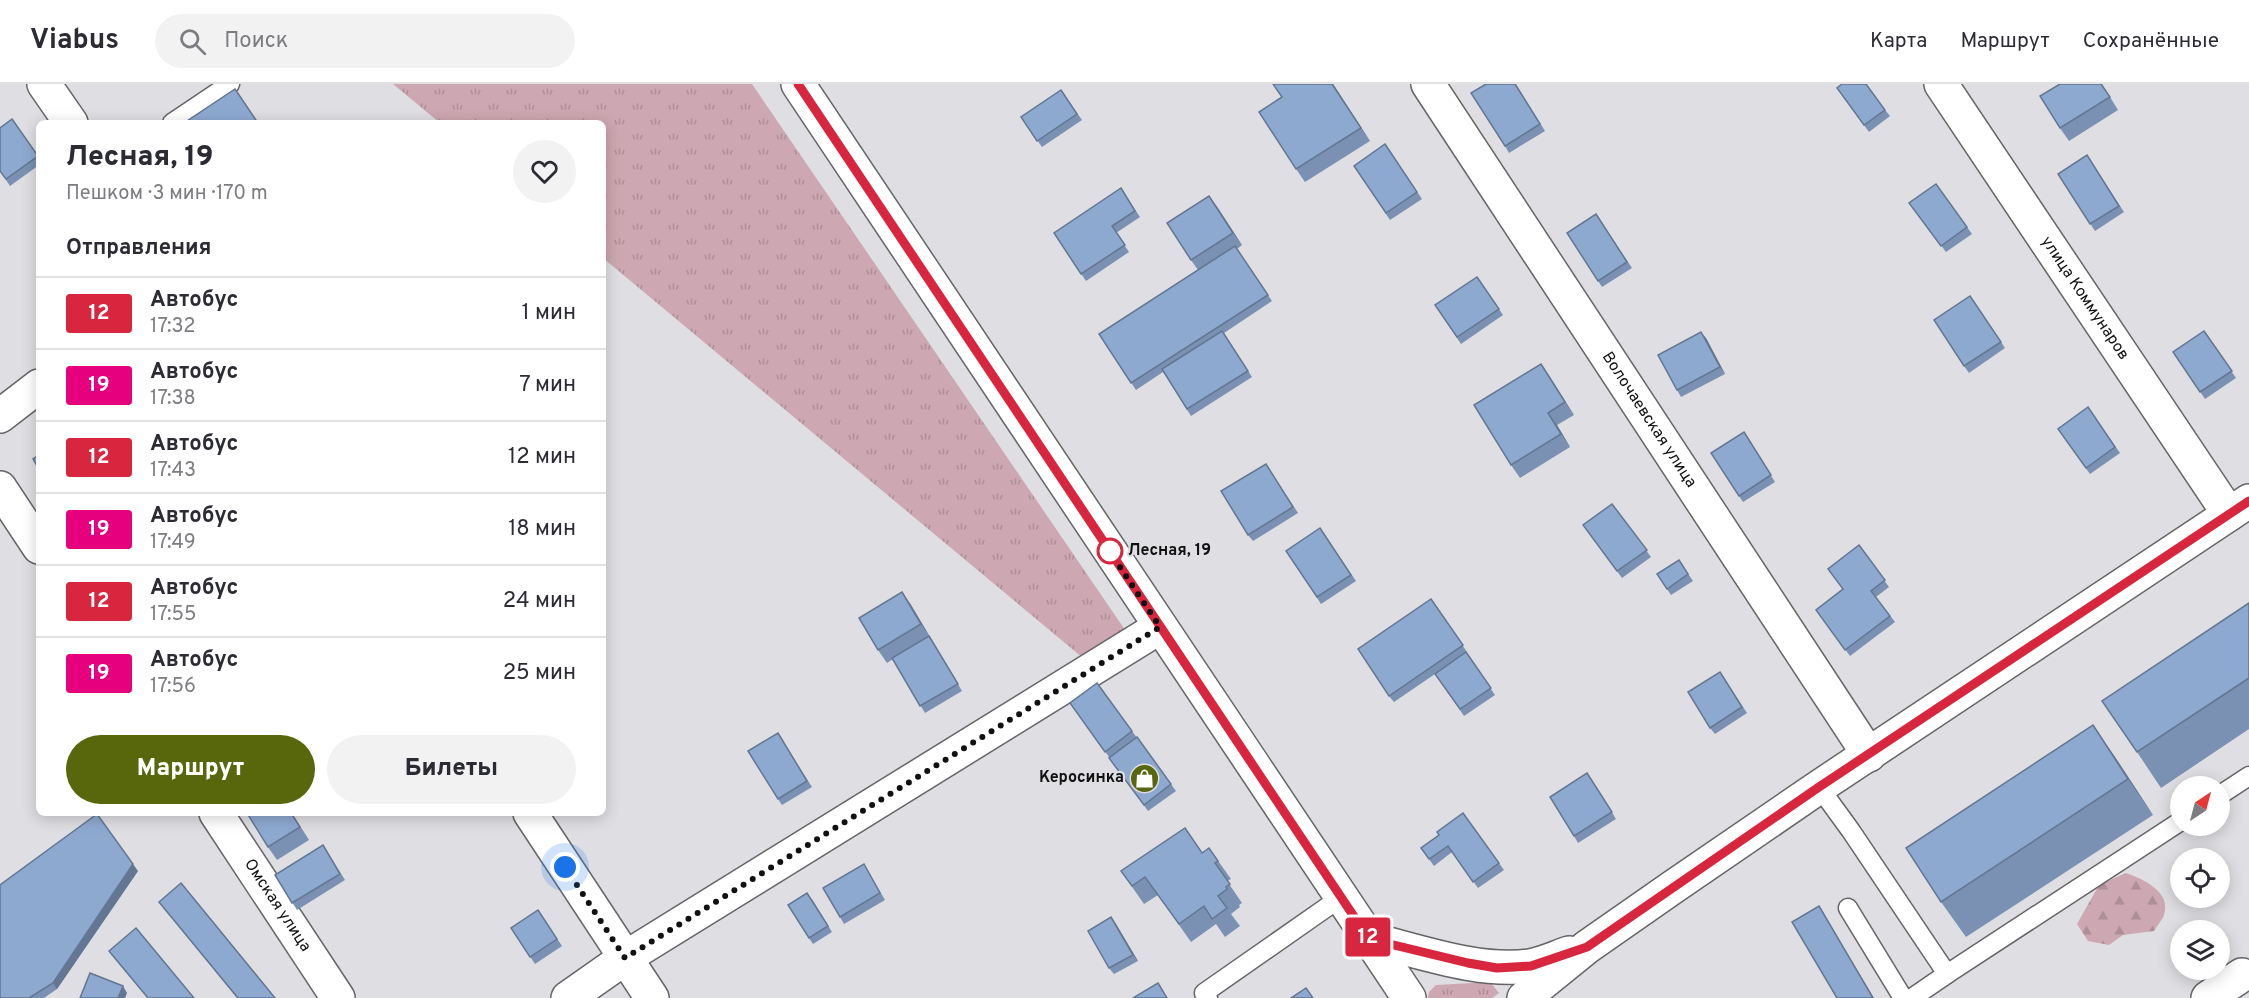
<!DOCTYPE html>
<html lang="ru">
<head>
<meta charset="utf-8">
<style>
  body { margin:0; font-family:Overpass,sans-serif; background:#f2f2f3; color:#2b2b33; height:100vh; display:flex; flex-direction:column; font-size:22px; white-space:nowrap }
  * { box-sizing:border-box; margin:0 }
  p { font-size:20px; color:#7c7c81 }
  .icon { flex:none; width:33px; height:33px; fill:none; stroke:currentColor; stroke-width:2; stroke-linecap:round; stroke-linejoin:round }
  .map { position:relative; flex:1; overflow:hidden }
  .sheet { position:absolute; left:36px; top:36px; width:570px; height:696px; display:flex; flex-direction:column; background:#fff; border-radius:9px; box-shadow:0 3px 15px #0003 }
  .sheet>* { flex:none }
  .badge { padding:0 12px; border-radius:4px; font-size:21px; line-height:39px }
  .needle { width:39px; rotate:36deg }
  .tools { position:absolute; left:2170px; top:692px; display:grid; gap:12px }
  .tools a { display:grid; place-items:center; width:60px; height:60px; border-radius:50%; background:#fff; box-shadow:0 3px 15px #0003; font-size:30px }
  .you { position:absolute; width:30px; height:30px; margin:-15px; border:4px solid #fff; border-radius:50%; background:#1a73e8; box-shadow:0 0 0 9px #1a73e833 }
  .map>.badge { position:absolute; translate:-50% -50%; box-shadow:0 0 0 3px #fff }
  h2 { padding:0 30px; font-size:22px; line-height:54px }
  .round { display:grid; place-items:center; flex:none; width:63px; height:63px; border-radius:32px; background:#f2f2f3 }
  .overview { display:flex; align-items:center; justify-content:space-between; height:102px; padding:0 30px }
  h1 { font-size:28px; font-weight:800; line-height:45px }
  .button { display:flex; gap:12px; margin-top:auto; padding:12px 30px }
  .button a { flex:1; height:69px; border-radius:36px; background:#58660c; color:#fff; font-size:24px; font-weight:800; line-height:69px; text-align:center }
  .button a+a { background:#f2f2f3; color:#2b2b33 }
  ul { padding:0; list-style:none }
  li { display:flex; align-items:center; gap:18px; height:72px; padding:0 30px; border-top:2px solid #e1e1e2 }
  li div { flex:1 }
  li b { display:block; font-size:22px }
  li em { font-style:normal }
  li .badge { min-width:66px; font-weight:700; text-align:center }
  header { display:flex; align-items:center; gap:36px; box-sizing:border-box; height:84px; padding:0 30px; background:#fff; border-bottom:2px solid #e1e1e2 }
  header strong { font-size:28px }
  nav { display:flex; gap:33px; margin-inline-start:auto; font-size:21px }
  .search { width:420px; height:54px; background:#f2f2f3; display:flex; align-items:center; gap:15px; box-sizing:border-box; padding:0 21px; border-radius:33px; color:#7c7c81; font-size:22px }
  .map>svg:first-child { display:block }
  .grass { fill:url(#grass-tufts) }
  .forest { fill:url(#forest-firs) }
  .lines { fill:none; stroke-linecap:round; stroke-linejoin:round }
  .lane-casing { stroke:#656568; stroke-width:21 }
  .street-casing { stroke:#656568; stroke-width:36 }
  .secondary-casing { stroke:#656568; stroke-width:36 }
  .lane { stroke:#fff; stroke-width:18 }
  .street { stroke:#fff; stroke-width:33 }
  .secondary { stroke:#fff; stroke-width:33 }
  .wall { fill:#7a91b3 }
  .shaded-wall { fill:#637692 }
  .building { fill:#8ea9d0; stroke:#637692; stroke-width:1.5 }
  .line-casing { stroke:#fff; stroke-width:14 }
  .line { stroke:#d7263d; stroke-width:9 }
  .walk { stroke:#111112; stroke-width:6; stroke-dasharray:0 10.8 }
  .stop-dot { fill:#fff; stroke:#d7263d; stroke-width:3 }
  .labels { text-anchor:middle; dominant-baseline:central; stroke-width:4.5; stroke-linejoin:round; paint-order:stroke }
  .street-label { font-size:16px; fill:#111112; stroke:#dfdfe3 }
  .stop-label { font-size:16px; font-weight:bold; fill:#111112; stroke:#dfdfe3; text-anchor:start }
  .poi-label { font-size:16px; font-weight:bold; fill:#111112; stroke:#dfdfe3; text-anchor:end }
</style>
</head>
<body>
<header>
<strong>Viabus</strong>
<div class="search"><svg class="icon" aria-label="search" viewBox="0 0 24 24"><circle cx="10" cy="10" r="6"/><path d="M15 15l6 6"/></svg>Поиск</div>
<nav><a>Карта</a><a>Маршрут</a><a>Сохранённые</a></nav>
</header>
<div class="map">
<svg width="2249" height="914" viewBox="0 0 2249 914">
  <defs>
    <pattern id="grass-tufts" width="24" height="20" patternUnits="userSpaceOnUse" patternTransform="scale(1.5)"><rect width="24" height="20" fill="#cda7b1"/><path d="M3 7l-1-3M5 7V3M7 7l1-3M15 17l-1-3M17 17v-4M19 17l1-3" fill="none" stroke="#af8f97"/></pattern>
    <pattern id="forest-firs" width="22" height="20" patternUnits="userSpaceOnUse" patternTransform="scale(1.5)"><rect width="22" height="20" fill="#cda7b1"/><path d="M5 1l3.5 6h-7zM16 11l3.5 6h-7z" fill="#af8f97"/></pattern>
  </defs>
  <rect width="100%" height="100%" fill="#dfdfe3"/>
  <g class="grass">
    <polygon points="393,0 752,0 1134,559 1095,584 603,174 603,39 440,39"/>
    <polygon points="1490,898 1499,909 1492,914 1428,914 1429,908 1436,901"/>
  </g>
  <path class="forest" d="M2126,789C2143,795 2172,808 2164,831C2162,836 2157,842 2154,847L2123,851L2109,861L2088,857L2077,840L2099,801Z"/>
  <g class="lines">
    <defs>
      <g id="lane">
        <polyline points="172,39 230,0"/>
        <polyline points="1819,703 1851,747 1947,890 2181,737"/>
        <polyline points="2220,711 2249,692"/>
        <polyline points="1848,824 1903,914"/>
        <polyline points="1208,914 1204,909 1340,814"/>
        <polyline points="1912,914 1947,890"/>
      </g>
      <g id="street">
        <polyline points="44,0 71,39"/>
        <path id="s1" d="M1428,0L1869,671"/>
        <path id="s2" d="M1941,0L2229,430"/>
        <polyline points="0,332 39,302"/>
        <polyline points="0,404 39,463"/>
        <path id="s3" d="M216,729L338,914"/>
        <polyline points="530,729 652,914"/>
        <polyline points="568,914 625,874 1160,543"/>
        <polyline points="2208,914 2242,891"/>
      </g>
      <g id="secondary">
        <polyline points="798,0 1409,914"/>
        <path d="M1369,855C1419,867 1479,889 1529,882C1543,880 1557,873 1569,869"/>
        <polyline points="1524,914 1587,863 1673,803 1819,703 2249,417"/>
      </g>
    </defs>
    <use href="#lane" class="lane-casing"/>
    <use href="#street" class="street-casing"/>
    <use href="#secondary" class="secondary-casing"/>
    <use href="#lane" class="lane"/>
    <use href="#street" class="street"/>
    <use href="#secondary" class="secondary"/>
  </g>
  <g class="wall">
    <polygon points="1273,0 1333,0 1370,57 1305,98 1296,85 1282,13"/>
    <polygon points="1516,0 1545,47 1509,69 1505,62"/>
    <polygon points="2060,0 2102,0 2118,26 2069,57 2060,44"/>
    <polygon points="1837,4 1885,26 1890,32 1869,48"/>
    <polygon points="1061,6 1082,36 1042,63 1021,33"/>
    <polygon points="12,35 39,73 39,81 10,102 0,87"/>
    <polygon points="1385,60 1422,115 1390,136 1354,82"/>
    <polygon points="2087,71 2124,128 2095,147 2058,90"/>
    <polygon points="1936,100 1972,150 1946,168 1909,119"/>
    <polygon points="1121,104 1140,133 1116,149 1129,168 1086,197 1054,149"/>
    <polygon points="1209,112 1242,161 1237,165 1272,217 1224,249 1252,293 1191,332 1163,288 1136,306 1099,250 1198,186 1191,176"/>
    <polygon points="1596,130 1632,184 1602,203 1567,149"/>
    <polygon points="1477,193 1503,231 1461,260 1435,221"/>
    <polygon points="1970,212 2005,264 1969,289 1964,282"/>
    <polygon points="2204,247 2236,294 2205,315 2173,268"/>
    <polygon points="1706,254 1725,290 1681,313 1677,306"/>
    <polygon points="1541,280 1574,331 1557,341 1570,363 1520,394 1511,381"/>
    <polygon points="2088,323 2120,369 2090,390 2058,345"/>
    <polygon points="1748,355 1775,398 1743,418 1739,412"/>
    <polygon points="1266,380 1298,429 1253,457 1248,451"/>
    <polygon points="1612,420 1651,473 1622,494 1583,441"/>
    <polygon points="1320,444 1356,497 1321,520 1286,467"/>
    <polygon points="1859,461 1889,503 1876,513 1895,538 1850,572 1816,526 1843,505"/>
    <polygon points="1679,476 1693,497 1671,511 1667,505"/>
    <polygon points="902,508 911,521 962,607 925,629 893,575 887,579 878,566"/>
    <polygon points="1431,515 1467,568 1466,569 1495,611 1464,632 1435,590 1394,618 1389,612"/>
    <polygon points="2249,519 2249,645 2161,704 2137,668"/>
    <polygon points="1720,588 1747,629 1715,650 1710,644"/>
    <polygon points="1070,619 1132,647 1176,707 1148,727"/>
    <polygon points="2093,641 2117,676 2153,731 1966,853 1941,818"/>
    <polygon points="782,656 812,703 782,721 778,715"/>
    <polygon points="1592,696 1616,735 1578,759 1574,752"/>
    <polygon points="292,729 309,756 277,776 268,763"/>
    <polygon points="1463,729 1504,786 1478,804 1452,768 1434,782 1421,764 1439,751"/>
    <polygon points="323,761 345,796 297,826 275,791"/>
    <polygon points="1209,764 1231,795 1227,797 1242,819 1239,821 1240,823 1231,830 1240,842 1225,853 1216,840 1191,858 1158,811 1144,820 1121,787 1202,769"/>
    <polygon points="864,780 885,816 844,840 840,833"/>
    <polygon points="138,787 57,905 44,914 0,914"/>
    <polygon points="812,815 832,848 813,860 809,854"/>
    <polygon points="159,818 275,914 237,914"/>
    <polygon points="538,826 562,862 535,880 511,844"/>
    <polygon points="1111,833 1138,877 1114,890 1109,884"/>
  </g>
  <g class="shaded-wall">
    <polygon points="1332,0 1333,0 1370,57 1361,44"/>
    <polygon points="1209,112 1218,124 1242,161 1233,149"/>
    <polygon points="1701,248 1706,254 1725,290 1720,283"/>
    <polygon points="1541,280 1550,293 1574,331 1565,318"/>
    <polygon points="1548,329 1557,341 1570,363 1561,350"/>
    <polygon points="902,508 911,521 930,553 921,540"/>
    <polygon points="2093,641 2117,676 2153,731 2128,695"/>
    <polygon points="133,780 138,787 57,905 53,899"/>
    <polygon points="1819,822 1823,829 1874,914 1873,914"/>
    <polygon points="1111,833 1116,840 1138,877 1133,871"/>
    <polygon points="123,902 127,909 125,914 118,914"/>
  </g>
  <g class="building">
    <polygon points="1273,0 1332,0 1361,44 1296,85 1259,28 1282,13"/>
    <polygon points="1486,0 1515,0 1540,40 1505,62 1471,9"/>
    <polygon points="1842,0 1866,0 1885,26 1864,41 1837,4"/>
    <polygon points="2060,0 2101,0 2110,13 2060,44 2040,12"/>
    <polygon points="235,5 258,39 184,39"/>
    <polygon points="1061,6 1077,30 1037,57 1021,33"/>
    <polygon points="12,35 38,72 6,95 0,87 0,44"/>
    <polygon points="1385,60 1417,108 1386,129 1354,82"/>
    <polygon points="2087,71 2119,122 2090,140 2058,90"/>
    <polygon points="1936,100 1967,143 1941,162 1909,119"/>
    <polygon points="1121,104 1135,127 1112,142 1125,161 1081,190 1054,149"/>
    <polygon points="1209,112 1233,149 1191,176 1167,139"/>
    <polygon points="1596,130 1627,178 1598,197 1567,149"/>
    <polygon points="1235,162 1268,211 1131,299 1099,250"/>
    <polygon points="1477,193 1499,225 1457,253 1435,221"/>
    <polygon points="1970,212 2001,258 1964,282 1934,236"/>
    <polygon points="1222,247 1248,287 1187,325 1162,285"/>
    <polygon points="2204,247 2232,287 2200,308 2173,268"/>
    <polygon points="1701,248 1720,283 1677,306 1658,271"/>
    <polygon points="1541,280 1565,318 1548,329 1561,350 1511,381 1474,321"/>
    <polygon points="2088,323 2115,363 2086,384 2058,345"/>
    <polygon points="1744,348 1771,391 1739,412 1711,369"/>
    <polygon points="39,371 39,385 33,375"/>
    <polygon points="1266,380 1293,423 1248,451 1221,407"/>
    <polygon points="1612,420 1647,466 1617,487 1583,441"/>
    <polygon points="1320,444 1351,491 1317,513 1286,467"/>
    <polygon points="1859,461 1885,496 1871,507 1890,532 1845,566 1816,526 1843,505 1828,485"/>
    <polygon points="1679,476 1688,490 1667,505 1657,490"/>
    <polygon points="902,508 921,540 878,566 859,534"/>
    <polygon points="1431,515 1463,561 1389,612 1358,565"/>
    <polygon points="2249,519 2249,594 2137,668 2102,617"/>
    <polygon points="929,552 958,600 920,622 892,574"/>
    <polygon points="1466,568 1491,604 1460,625 1435,590"/>
    <polygon points="1720,588 1742,623 1710,644 1688,608"/>
    <polygon points="1097,599 1132,647 1105,668 1070,619"/>
    <polygon points="2093,641 2128,695 1941,818 1906,764"/>
    <polygon points="778,649 807,697 778,715 748,667"/>
    <polygon points="1137,653 1171,700 1144,721 1109,674"/>
    <polygon points="1587,689 1612,728 1574,752 1550,713"/>
    <polygon points="247,729 291,729 300,743 268,763"/>
    <polygon points="1463,729 1499,779 1473,798 1448,762 1429,775 1421,764 1439,751 1437,748"/>
    <polygon points="97,730 133,780 53,899 29,914 0,914 0,801"/>
    <polygon points="1185,744 1202,769 1209,764 1218,777 1215,779 1230,800 1226,803 1227,805 1218,812 1227,824 1212,835 1204,822 1179,840 1145,793 1132,802 1121,787"/>
    <polygon points="323,761 340,790 292,819 275,791"/>
    <polygon points="864,780 880,809 840,833 823,804"/>
    <polygon points="181,799 275,914 238,914 159,818"/>
    <polygon points="807,809 828,842 809,854 788,821"/>
    <polygon points="1819,822 1873,914 1837,914 1792,838"/>
    <polygon points="538,826 557,855 530,873 511,844"/>
    <polygon points="1111,833 1133,871 1109,884 1088,847"/>
    <polygon points="136,844 194,914 148,914 109,867"/>
    <polygon points="90,889 123,902 118,914 80,914"/>
    <polygon points="1158,899 1167,914 1133,914"/>
    <polygon points="1306,904 1313,914 1291,914"/>
  </g>
  <g class="lines">
    <defs>
      <polyline id="line" points="798,0 1369,855 1468,879 1497,884 1531,882 1587,863 1819,703 2249,417"/>
    </defs>
    <use href="#line" class="line-casing"/>
    <use href="#line" class="line"/>
    <polyline class="walk" points="565,783 625,874 1160,543 1108,465 1110,467"/>
  </g>
  <defs>
    <symbol id="shop-disc" viewBox="-11 -11 22 22"><circle r="9.5" fill="#58660c" stroke="#dfdfe3"/><path d="M-5-2.5h2.3a2.7 3.5 0 0 1 5.4 0H5L5.5 6h-11ZM-1.5-2.5h3a1.5 2.3 0 0 0-3 0Z" fill="#fff"/></symbol>
  </defs>
  <g fill-rule="evenodd">
    <use href="#shop-disc" x="1128" y="678" width="33" height="33"/>
  </g>
  <circle class="stop-dot" cx="1110" cy="467" r="12"/>
  <g class="labels">
    <g class="street-label">
      <text stroke="none"><textPath href="#s2" startOffset="258">улица Коммунаров</textPath></text>
      <text stroke="none"><textPath href="#s1" startOffset="402">Волочаевская улица</textPath></text>
      <text stroke="none"><textPath href="#s3" startOffset="111">Омская улица</textPath></text>
    </g>
    <g class="stop-label">
      <text x="1128" y="467">Лесная, 19</text>
    </g>
    <g class="poi-label">
      <text x="1124" y="694">Керосинка</text>
    </g>
  </g>
</svg>
<div class="tools">
<a><svg class="needle" viewBox="-14 -14 28 28"><path d="M0-13l5 13h-10z" fill="#e53935"/><path d="M0 13l5-13h-10z" fill="#7c7c81"/></svg></a>
<a><svg class="icon" aria-label="locate" viewBox="0 0 24 24"><circle cx="12" cy="12" r="6"/><path d="M12 2v4M12 18v4M2 12h4M18 12h4"/></svg></a>
<a><svg class="icon" aria-label="layers" viewBox="0 0 24 24"><path d="M12 4l9 5-9 5-9-5zM3 14l9 5 9-5"/></svg></a>
</div>
<div class="you" style="left:565px;top:783px"></div>
<b class="badge" style="left:1368px;top:853px;background:#d7263d;color:#fff">12</b>
<section class="sheet">
<div class="overview"><div><h1>Лесная, 19</h1><p>Пешком · 3 мин · 170 m</p></div><a class="round"><svg class="icon" aria-label="heart" viewBox="0 0 24 24"><path d="M12 20l-8-8c-3-5 5-10 8-4 3-6 11-1 8 4z"/></svg></a></div>
<h2>Отправления</h2>
<ul>
<li><span class="badge" style="background:#d7263d;color:#fff">12</span><div><b>Автобус</b><p>17:32</p></div><em>1 мин</em></li>
<li><span class="badge" style="background:#e6007e;color:#fff">19</span><div><b>Автобус</b><p>17:38</p></div><em>7 мин</em></li>
<li><span class="badge" style="background:#d7263d;color:#fff">12</span><div><b>Автобус</b><p>17:43</p></div><em>12 мин</em></li>
<li><span class="badge" style="background:#e6007e;color:#fff">19</span><div><b>Автобус</b><p>17:49</p></div><em>18 мин</em></li>
<li><span class="badge" style="background:#d7263d;color:#fff">12</span><div><b>Автобус</b><p>17:55</p></div><em>24 мин</em></li>
<li><span class="badge" style="background:#e6007e;color:#fff">19</span><div><b>Автобус</b><p>17:56</p></div><em>25 мин</em></li>
</ul>
<div class="button"><a>Маршрут</a><a>Билеты</a></div>
</section>
</div>
</body>
</html>
